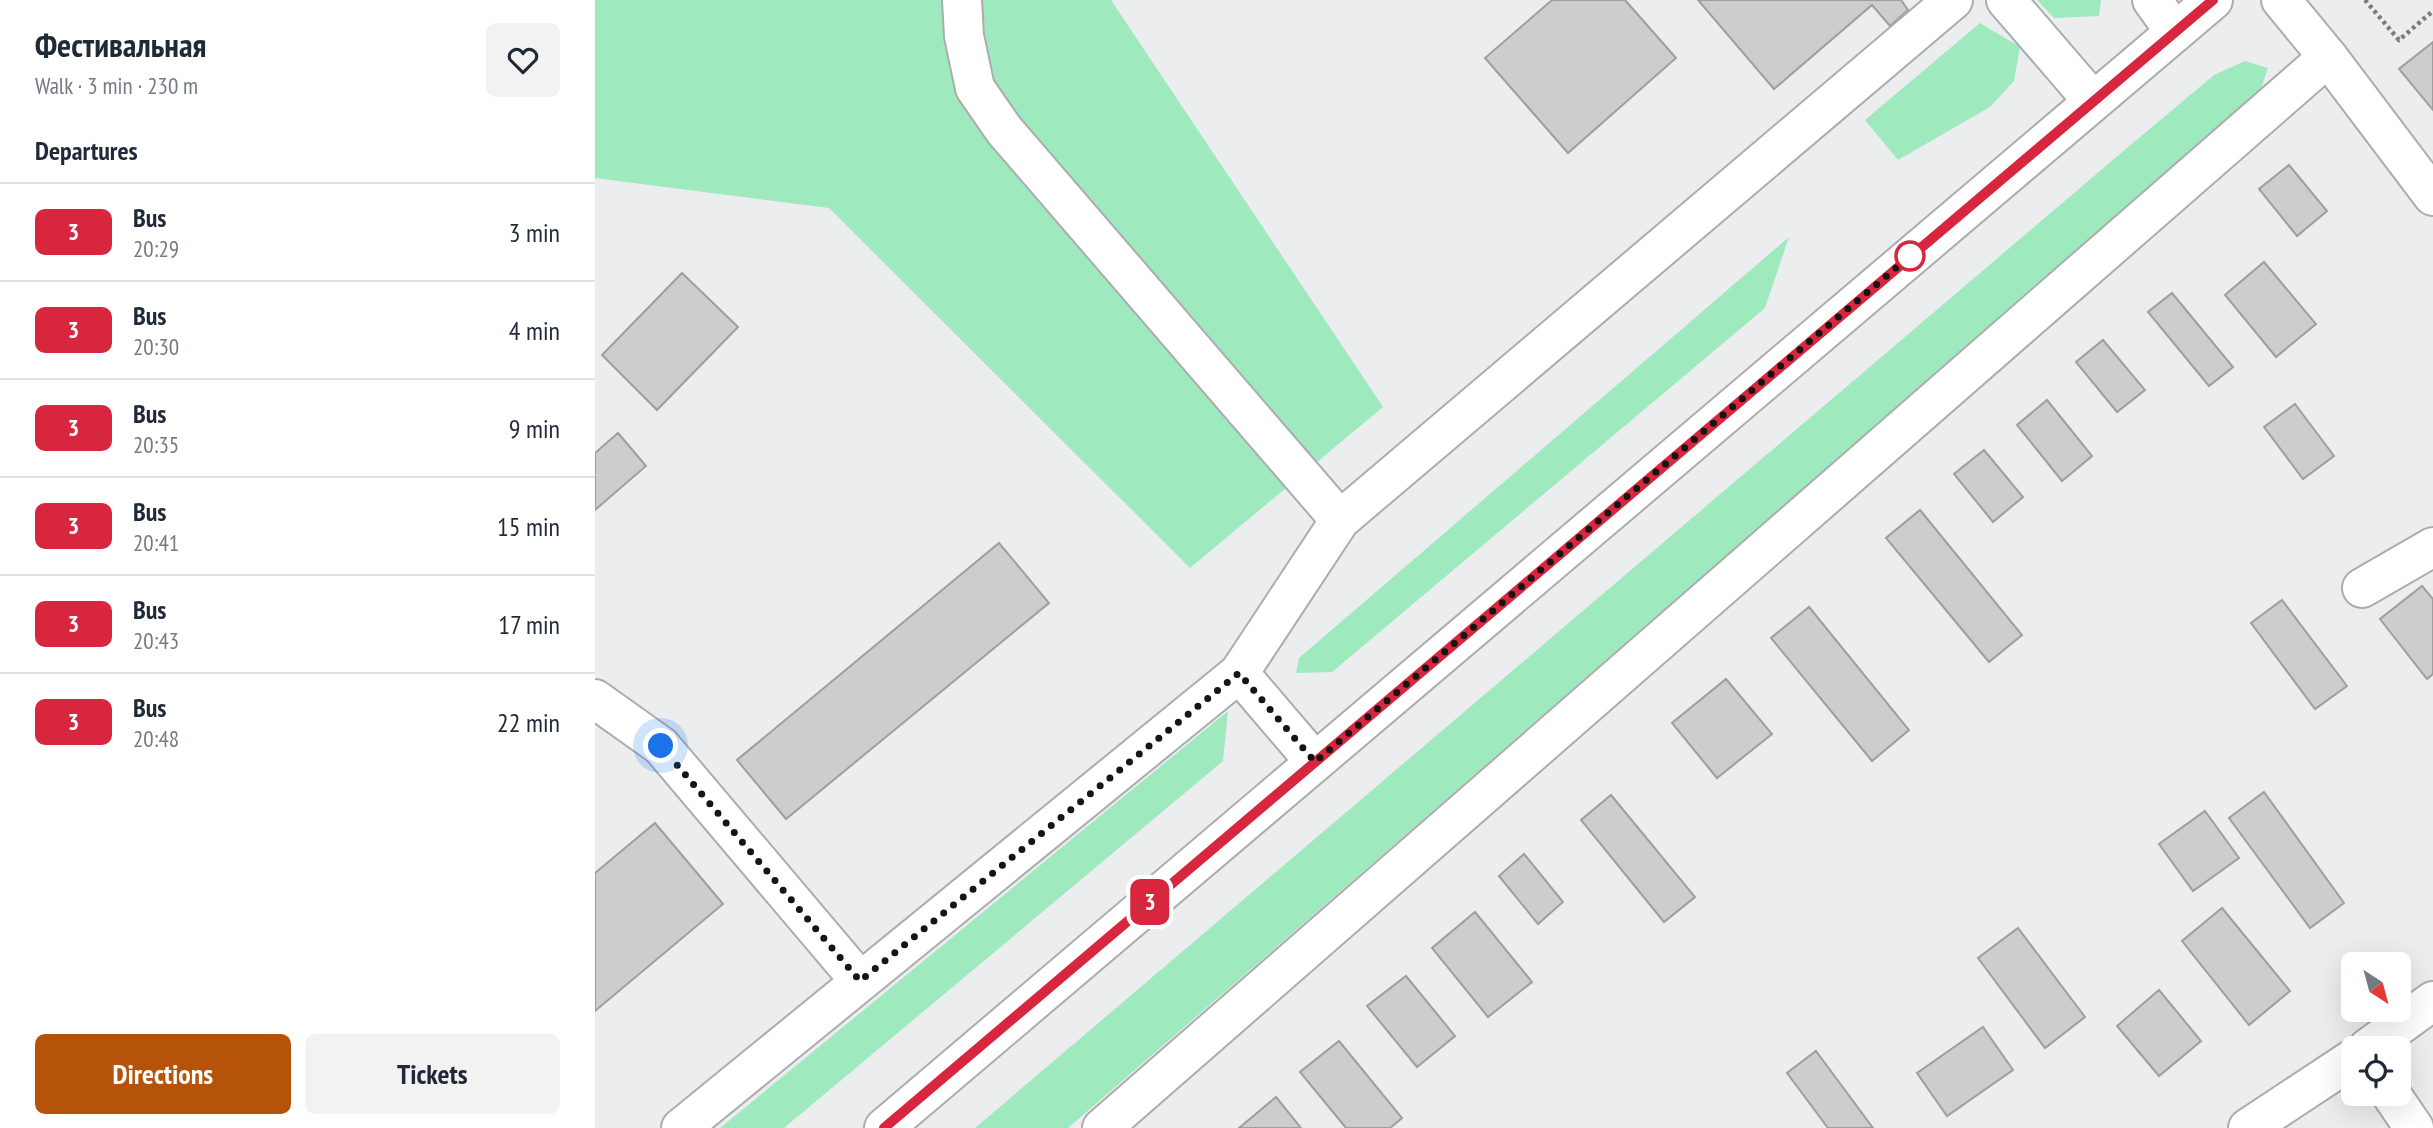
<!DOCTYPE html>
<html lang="en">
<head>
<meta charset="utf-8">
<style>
  body { margin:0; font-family:"PT Sans Narrow",sans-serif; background:#f2f2f3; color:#1f2937; height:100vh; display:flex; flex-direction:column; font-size:26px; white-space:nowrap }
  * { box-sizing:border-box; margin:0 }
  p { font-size:23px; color:#747a83 }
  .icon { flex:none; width:38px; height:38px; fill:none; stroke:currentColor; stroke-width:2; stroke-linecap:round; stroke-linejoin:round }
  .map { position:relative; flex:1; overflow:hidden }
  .side { display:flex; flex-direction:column; background:#fff; width:595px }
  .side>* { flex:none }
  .badge { padding:0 14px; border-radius:10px; font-size:24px; line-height:46px }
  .needle { width:46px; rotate:144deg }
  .tools { position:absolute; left:1746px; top:952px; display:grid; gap:14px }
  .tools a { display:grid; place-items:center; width:70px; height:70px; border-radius:10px; background:#fff; box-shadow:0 7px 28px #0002; font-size:35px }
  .you { position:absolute; width:35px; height:35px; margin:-18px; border:5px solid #fff; border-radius:50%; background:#1a73e8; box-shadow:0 0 0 10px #1a73e833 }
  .map>.badge { position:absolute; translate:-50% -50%; box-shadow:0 0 0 4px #fff }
  h2 { padding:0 35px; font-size:26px; line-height:63px }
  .round { display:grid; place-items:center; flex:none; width:74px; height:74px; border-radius:10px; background:#f2f2f3 }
  .overview { display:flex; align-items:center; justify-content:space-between; height:119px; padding:0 35px }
  h1 { font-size:33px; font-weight:700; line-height:52px }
  .cta { display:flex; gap:14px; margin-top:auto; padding:14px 35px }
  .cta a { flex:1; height:80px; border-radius:10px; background:#b45309; color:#fff; font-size:28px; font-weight:700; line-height:80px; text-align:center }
  .cta a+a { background:#f2f2f3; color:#1f2937 }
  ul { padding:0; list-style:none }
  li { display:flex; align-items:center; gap:21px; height:98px; padding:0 35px; border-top:2px solid #e0e1e3 }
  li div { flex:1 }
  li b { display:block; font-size:26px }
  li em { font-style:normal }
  li .badge { min-width:77px; font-weight:700; text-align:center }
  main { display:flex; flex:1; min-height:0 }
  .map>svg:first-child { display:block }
  .green { fill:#9fe9be }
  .building { fill:#cecdce; stroke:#9f9e9e; stroke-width:2 }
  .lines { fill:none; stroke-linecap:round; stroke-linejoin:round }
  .minor-casing { stroke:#abacad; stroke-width:42 }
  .major-casing { stroke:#abacad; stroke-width:42 }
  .path { stroke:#7b7b7c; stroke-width:4.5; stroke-dasharray:3.5 3.5; stroke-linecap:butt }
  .minor { stroke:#fff; stroke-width:38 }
  .major { stroke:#fff; stroke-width:38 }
  .line-casing { stroke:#fff; stroke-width:16 }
  .line { stroke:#d7263d; stroke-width:10 }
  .walk { stroke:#151515; stroke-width:7; stroke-dasharray:0 12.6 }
  .stop-dot { fill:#fff; stroke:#d7263d; stroke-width:3.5 }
</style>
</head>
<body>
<main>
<section class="side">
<div class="overview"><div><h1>Фестивальная</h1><p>Walk · 3 min · 230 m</p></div><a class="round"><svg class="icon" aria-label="heart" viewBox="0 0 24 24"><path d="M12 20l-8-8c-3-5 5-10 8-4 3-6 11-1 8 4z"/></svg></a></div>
<h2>Departures</h2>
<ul>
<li><span class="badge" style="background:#d7263d;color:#fff">3</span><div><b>Bus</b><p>20:29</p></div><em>3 min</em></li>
<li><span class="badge" style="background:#d7263d;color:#fff">3</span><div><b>Bus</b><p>20:30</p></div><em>4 min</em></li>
<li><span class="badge" style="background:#d7263d;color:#fff">3</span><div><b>Bus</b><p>20:35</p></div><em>9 min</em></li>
<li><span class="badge" style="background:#d7263d;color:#fff">3</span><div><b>Bus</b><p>20:41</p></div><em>15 min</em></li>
<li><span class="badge" style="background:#d7263d;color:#fff">3</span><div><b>Bus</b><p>20:43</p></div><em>17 min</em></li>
<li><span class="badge" style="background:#d7263d;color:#fff">3</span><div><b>Bus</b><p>20:48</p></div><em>22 min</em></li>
</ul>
<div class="cta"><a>Directions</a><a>Tickets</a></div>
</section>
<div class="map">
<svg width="1838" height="1128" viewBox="0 0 1838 1128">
  <rect width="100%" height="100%" fill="#ecedef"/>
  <g class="green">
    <polygon points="0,0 516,0 788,407 595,568 234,208 0,178"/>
    <polygon points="1442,0 1506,0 1504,16 1459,18"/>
    <polygon points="1385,23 1425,47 1419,81 1395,107 1303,160 1270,120"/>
    <polygon points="1650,61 1673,68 1665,92 473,1128 380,1128 1532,148 1619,75"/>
    <polygon points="1194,237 1170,308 737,672 701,673 704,658"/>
    <polygon points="633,711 628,761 189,1128 125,1128"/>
  </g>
  <g class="building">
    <polygon points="957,0 1030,0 1081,58 973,153 890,58"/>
    <polygon points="1103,0 1306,0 1313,10 1295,26 1277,5 1179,89"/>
    <polygon points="1838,42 1838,110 1804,69"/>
    <polygon points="1694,165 1732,211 1702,236 1664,189"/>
    <polygon points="1669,262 1721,324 1681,357 1630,295"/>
    <polygon points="87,273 143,327 62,410 7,355"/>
    <polygon points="1577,293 1638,367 1614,386 1553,312"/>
    <polygon points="1508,340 1550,390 1522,412 1481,362"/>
    <polygon points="1452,400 1497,456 1467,481 1422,425"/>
    <polygon points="1700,404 1739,456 1708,479 1669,427"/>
    <polygon points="23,433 51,466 0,510 0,453"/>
    <polygon points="1389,450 1428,497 1398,522 1359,474"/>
    <polygon points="1325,510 1427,635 1394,662 1291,538"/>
    <polygon points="404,543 454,603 191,819 142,760"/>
    <polygon points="1827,586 1838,599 1838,674 1832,679 1785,619"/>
    <polygon points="1687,600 1752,686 1720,709 1656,623"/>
    <polygon points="1214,607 1314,730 1277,761 1176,638"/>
    <polygon points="1131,679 1177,734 1122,778 1077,723"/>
    <polygon points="1669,792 1749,903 1715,928 1634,818"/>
    <polygon points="1016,795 1100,897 1069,922 986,820"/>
    <polygon points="1610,811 1644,858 1598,891 1564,844"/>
    <polygon points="60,823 128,904 0,1011 0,873"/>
    <polygon points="929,854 968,902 943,924 904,876"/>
    <polygon points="1627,908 1695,991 1654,1025 1587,941"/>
    <polygon points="880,912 937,982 893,1017 837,948"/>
    <polygon points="1423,928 1490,1017 1450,1048 1383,958"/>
    <polygon points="811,976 860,1036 822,1067 772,1006"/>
    <polygon points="1564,990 1606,1041 1564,1076 1522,1026"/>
    <polygon points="1388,1027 1418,1070 1352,1116 1322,1073"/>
    <polygon points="744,1041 807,1118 795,1128 751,1128 705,1072"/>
    <polygon points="1221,1051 1278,1128 1233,1128 1192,1073"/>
    <polygon points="681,1097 706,1128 644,1128"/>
  </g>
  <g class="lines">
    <defs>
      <g id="minor">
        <polyline points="367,0 369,36 380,88 409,130 745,520"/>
        <polyline points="1411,0 1498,101"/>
        <polyline points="1557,0 1580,32"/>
        <polyline points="1686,0 1733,57 1838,196"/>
        <polyline points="1767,588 1838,547"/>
        <polyline points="0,699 66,746 265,981"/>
        <polyline points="720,762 644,673 745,520 1358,0"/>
        <polyline points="1773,1048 1838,1001"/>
        <polyline points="1796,1094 1819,1128"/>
        <polyline points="86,1128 644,673"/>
        <polyline points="507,1128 1733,57"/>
        <polyline points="1653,1128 1759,1058"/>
      </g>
      <polyline id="major" points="289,1128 1618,0"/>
    </defs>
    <use href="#minor" class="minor-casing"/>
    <use href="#major" class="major-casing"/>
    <polyline class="path" points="1770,0 1804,40 1838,11"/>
    <use href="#minor" class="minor"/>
    <use href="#major" class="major"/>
  </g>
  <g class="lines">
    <defs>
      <polyline id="line" points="289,1128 1618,0"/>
    </defs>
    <use href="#line" class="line-casing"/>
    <use href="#line" class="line"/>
    <polyline class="walk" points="66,746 265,981 644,673 720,762 1315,256"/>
  </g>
  <circle class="stop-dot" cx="1315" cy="256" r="14"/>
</svg>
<div class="tools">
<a><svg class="needle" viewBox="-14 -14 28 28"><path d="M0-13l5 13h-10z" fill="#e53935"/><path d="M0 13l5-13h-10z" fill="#747a83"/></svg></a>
<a><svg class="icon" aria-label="locate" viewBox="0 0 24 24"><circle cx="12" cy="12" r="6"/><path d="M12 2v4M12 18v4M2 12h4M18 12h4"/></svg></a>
</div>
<div class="you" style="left:66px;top:746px"></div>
<b class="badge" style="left:555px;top:902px;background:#d7263d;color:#fff">3</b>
</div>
</main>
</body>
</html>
